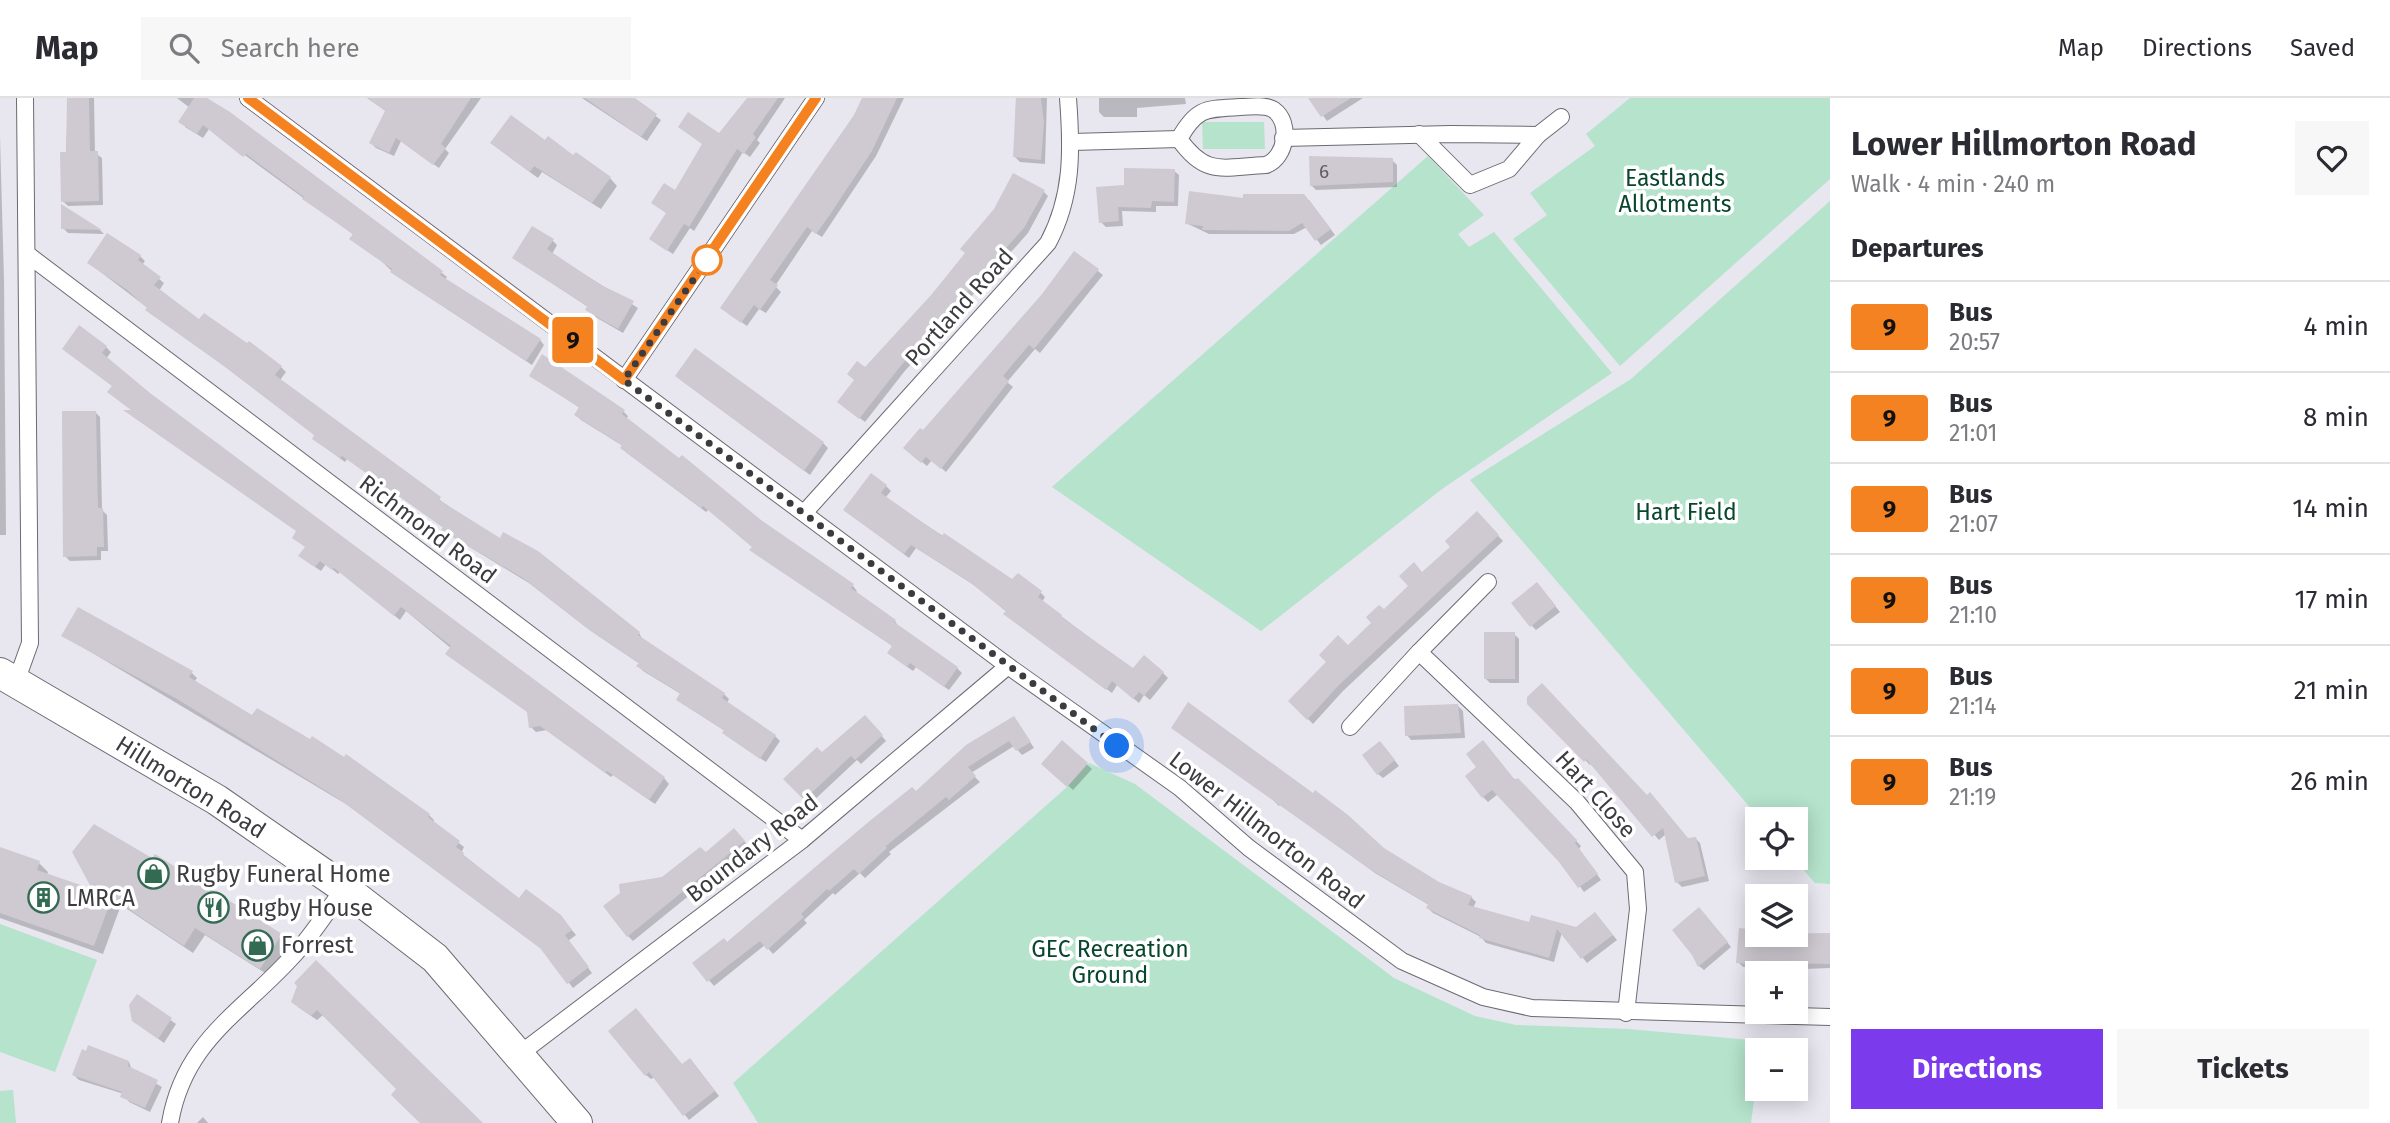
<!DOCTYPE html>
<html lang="en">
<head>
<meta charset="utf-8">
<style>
  body { margin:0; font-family:"Fira Sans",sans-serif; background:#f7f7f7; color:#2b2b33; height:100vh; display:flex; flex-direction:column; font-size:26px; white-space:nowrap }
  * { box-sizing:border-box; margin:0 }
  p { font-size:23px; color:#7c7c81 }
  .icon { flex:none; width:38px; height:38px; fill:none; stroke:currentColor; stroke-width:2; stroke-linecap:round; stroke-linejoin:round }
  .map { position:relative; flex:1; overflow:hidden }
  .sheet { display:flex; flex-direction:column; background:#fff; width:560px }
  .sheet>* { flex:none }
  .badge { padding:0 14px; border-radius:5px; font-size:24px; line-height:46px }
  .tools { position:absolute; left:1745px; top:709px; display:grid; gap:14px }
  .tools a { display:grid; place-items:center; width:63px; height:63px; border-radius:0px; background:#fff; box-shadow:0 4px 18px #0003; font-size:35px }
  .you { position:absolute; width:35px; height:35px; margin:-18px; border:5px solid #fff; border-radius:50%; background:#1a73e8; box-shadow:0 0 0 10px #1a73e833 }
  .map>.badge { position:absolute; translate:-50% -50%; box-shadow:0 0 0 4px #fff }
  h2 { padding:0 21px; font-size:26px; line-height:63px }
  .round { display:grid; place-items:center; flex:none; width:74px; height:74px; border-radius:0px; background:#f7f7f7 }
  .summary { display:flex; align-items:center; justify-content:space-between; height:119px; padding:0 21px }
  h1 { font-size:33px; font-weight:700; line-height:52px }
  .button { display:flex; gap:14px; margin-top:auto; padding:14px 21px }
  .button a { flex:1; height:80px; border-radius:0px; background:#7c3aed; color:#fff; font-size:28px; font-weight:700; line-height:80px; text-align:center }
  .button a+a { background:#f7f7f7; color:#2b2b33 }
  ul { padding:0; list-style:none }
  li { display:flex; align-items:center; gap:21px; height:91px; padding:0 21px; border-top:2px solid #e1e1e2 }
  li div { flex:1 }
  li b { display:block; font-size:26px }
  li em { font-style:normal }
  li .badge { min-width:77px; font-weight:700; text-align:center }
  header { display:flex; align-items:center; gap:42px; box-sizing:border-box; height:98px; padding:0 35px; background:#fff; border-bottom:2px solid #e1e1e2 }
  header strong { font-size:33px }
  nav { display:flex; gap:38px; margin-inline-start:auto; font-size:24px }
  .search { width:490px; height:63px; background:#f7f7f7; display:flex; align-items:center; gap:18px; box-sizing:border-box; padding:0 24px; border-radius:0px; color:#7c7c81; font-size:26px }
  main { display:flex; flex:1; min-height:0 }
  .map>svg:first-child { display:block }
  .green { fill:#b5e3cb }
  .shadow { fill:#0003 }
  .building { fill:#cfc9d1 }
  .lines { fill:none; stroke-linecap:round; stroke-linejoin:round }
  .street-casing { stroke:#6c6a72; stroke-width:18 }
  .highway-casing { stroke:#6c6a72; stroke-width:32 }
  .street { stroke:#fff; stroke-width:16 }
  .highway { stroke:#fff; stroke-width:30 }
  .line-casing { stroke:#fff; stroke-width:16 }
  .line { stroke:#f58220; stroke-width:10 }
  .walk { stroke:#3c3b3f; stroke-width:7; stroke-dasharray:0 12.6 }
  .stop-dot { fill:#fff; stroke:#f58220; stroke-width:3.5 }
  .labels { text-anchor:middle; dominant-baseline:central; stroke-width:7; stroke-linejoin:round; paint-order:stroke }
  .number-label { font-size:19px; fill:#615e64 }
  .park-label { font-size:23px; fill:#08462e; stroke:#fff }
  .street-label { font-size:23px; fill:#3c3b3f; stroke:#fff }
  .poi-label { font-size:23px; fill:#3c3b3f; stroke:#fff; text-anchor:start }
</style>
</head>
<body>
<header>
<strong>Map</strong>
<div class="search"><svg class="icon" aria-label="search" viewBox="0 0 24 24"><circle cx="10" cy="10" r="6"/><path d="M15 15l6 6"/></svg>Search here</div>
<nav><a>Map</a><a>Directions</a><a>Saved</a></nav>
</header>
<main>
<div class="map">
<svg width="1830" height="1025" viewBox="0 0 1830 1025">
  <rect width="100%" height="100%" fill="#e8e6ef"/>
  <g class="green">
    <polygon points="1630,0 1830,0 1830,81 1620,268 1513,141 1547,117 1530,95 1595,48 1586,36"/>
    <polygon points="1202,24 1264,24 1265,51 1203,51"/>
    <polygon points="1428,58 1484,117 1458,136 1469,149 1494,134 1612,275 1442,391 1261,533 1052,389"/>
    <polygon points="1830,103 1830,786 1815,785 1793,760 1796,721 1760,721 1470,382 1631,281"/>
    <polygon points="1089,665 1135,686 1394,880 1475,918 1516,927 1628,931 1762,943 1761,952 1757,952 1757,980 1751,1025 758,1025 733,985 1067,689"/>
    <polygon points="0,826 97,862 55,974 0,954"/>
    <polygon points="13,992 16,1025 0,1025 0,993"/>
  </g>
  <g class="shadow">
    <polygon points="69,0 94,0 95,55 102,60 103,107 68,108 63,103"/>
    <polygon points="177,0 203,0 442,175 447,179 445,182 540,242 544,247 532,267 397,178 354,137 209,31 203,40 185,29 190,10"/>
    <polygon points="367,0 481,0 445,51 449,55 439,70 401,43 394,58 376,50 371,45 386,13"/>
    <polygon points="582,0 631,0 661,22 647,43"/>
    <polygon points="749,0 785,0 757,42 760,45 750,59 743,54 694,133 690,130 673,156 656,145 676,95"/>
    <polygon points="864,0 904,0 876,58 822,139 812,133 775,188 781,194 766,215 759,211 747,228 727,214 856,17"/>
    <polygon points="1016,0 1047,0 1045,66 1020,64 1015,59"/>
    <polygon points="1099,0 1185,0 1186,6 1137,10 1137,19 1104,19 1099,14"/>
    <polygon points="1310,0 1363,0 1327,23"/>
    <polygon points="0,38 4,182 6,437 0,437"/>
    <polygon points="546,44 610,80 617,88 601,111 542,74 538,80 500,52"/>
    <polygon points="1392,62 1397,67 1397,89 1316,92 1311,87"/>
    <polygon points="1174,73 1179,77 1178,108 1156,108 1156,114 1122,113 1123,128 1106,129 1101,124 1125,88"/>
    <polygon points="1043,93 1048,98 1028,135 904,274 865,324 844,308 865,271"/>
    <polygon points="1244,102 1309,102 1335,137 1321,147 1307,129 1294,136 1209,136 1186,125"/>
    <polygon points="71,114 101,133 104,136 68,135 63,130"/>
    <polygon points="552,142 557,147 552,156 638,210 623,235 592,217 588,209 514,160"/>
    <polygon points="1074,155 1103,177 1040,255 1035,251 1007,284 1013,289 946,374 932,362 927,368 910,354 923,335 1043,197"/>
    <polygon points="140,158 145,163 142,167 164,185 159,193 199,224 281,269 286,274 280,282 444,405 639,535 643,542 724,596 729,601 727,605 775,638 780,643 766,664 729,639 725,633 683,606 678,601 681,596 643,573 639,568 640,566 591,533 529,485 448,436 444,430 347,361 345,364 319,345 316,338 94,169"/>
    <polygon points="106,249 111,254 106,261 149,296 664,680 669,686 655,706 613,677 611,679 547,632 536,634 531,629 529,615 406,513 400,522 340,474 338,476 326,466 321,473 306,463 307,450 298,434 134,314 114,288 70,256"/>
    <polygon points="531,278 623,313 628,318 626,322 760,424 853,488 857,493 855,495 895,523 899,530 957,570 962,575 949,592 916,569 913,573 895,560 894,549 753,449 709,411 706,414 627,355 623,348 581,322 576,317 580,310"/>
    <polygon points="682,283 823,345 828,350 810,377"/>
    <polygon points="95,314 100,319 102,412 107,417 108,453 101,453 101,462 70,463 65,458"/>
    <polygon points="886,388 891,393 885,400 1013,484 1041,495 1045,499 1042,504 1133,572 1163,575 1168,580 1150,602 1144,597 1139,605 1117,587 1112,595 1049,549 974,487 916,450 909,460 850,416"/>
    <polygon points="1477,416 1503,443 1343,593 1313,626 1290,603 1453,449"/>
    <polygon points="1541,491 1560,514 1536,532 1532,528"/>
    <polygon points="1514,536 1519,541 1519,585 1490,585 1485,580"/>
    <polygon points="64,538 192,575 197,580 194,584 253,620 429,717 434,722 433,725 464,749 461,755 520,802 560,818 576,837 568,843 592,875 573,890 543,852 346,706"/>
    <polygon points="1529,605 1688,742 1695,740 1700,745 1709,783 1682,789 1677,784 1666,736 1659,742 1592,665 1590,667"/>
    <polygon points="1458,608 1463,613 1465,640 1411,642 1407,637"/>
    <polygon points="870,624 886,643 861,666 857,662 810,706 786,681"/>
    <polygon points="1018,625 1034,650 1022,657 1014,648 971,675 980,684 889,754 891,756 865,780 860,775 835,797 833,795 804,822 807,825 773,856 765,847 714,888 694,865 728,846 916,695"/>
    <polygon points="1062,644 1092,671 1073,692 1048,670"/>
    <polygon points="1385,650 1399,668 1383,680 1378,676"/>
    <polygon points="1479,670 1518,682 1581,748 1579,751 1601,782 1584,794 1561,763 1498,696 1488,704 1483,699"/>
    <polygon points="1266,695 1383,751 1438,785 1471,799 1476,804 1473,810 1530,826 1576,831 1600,821 1617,842 1587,865 1562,834 1554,864 1486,845 1481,839 1433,815 1428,810 1429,807 1375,775 1281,706 1279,708"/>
    <polygon points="739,737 749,749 633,843 628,838 663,781"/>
    <polygon points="0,751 39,765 48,774 47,777 95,794 156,759 281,838 290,847 270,878 205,837 193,855 121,807 103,856 0,820"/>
    <polygon points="1704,816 1731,849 1704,872 1699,868"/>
    <polygon points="1757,834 1757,836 1830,839 1830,870 1779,872 1743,869 1738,864"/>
    <polygon points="299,887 481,1025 425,1025 399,991 323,917 317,922 298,909"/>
    <polygon points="137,898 176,926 164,945 133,922"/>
    <polygon points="611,933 683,968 695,967 719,998 689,1022 655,979 651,981 646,977"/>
    <polygon points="1796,960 1803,965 1802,983 1796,983"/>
    <polygon points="129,964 132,972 162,989 150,1014 129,1004 124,996 79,982 74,977"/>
    <polygon points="203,1019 208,1025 197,1025"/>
  </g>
  <g class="building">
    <polygon points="67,0 89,0 90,53 98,53 99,103 61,104 60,54 66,54"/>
    <polygon points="194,0 207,0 230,14 443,173 440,177 541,241 526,263 390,174 392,171 349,141 353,136 302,101 304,99 246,56 243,59 203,27 197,36 178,24"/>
    <polygon points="368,0 471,0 441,46 446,50 433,67 396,40 389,55 369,45 385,13"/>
    <polygon points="585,0 635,0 657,16 641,39"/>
    <polygon points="747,0 778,0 753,36 756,39 744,56 737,51 689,129 684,126 667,153 649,141 666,115 651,105 664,85 675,92 702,46 678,29 688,14 719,35"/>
    <polygon points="862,0 897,0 872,53 829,118 816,136 807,129 770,182 778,187 760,212 754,207 741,225 720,210 854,17"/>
    <polygon points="1016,0 1041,0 1044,24 1041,62 1013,59"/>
    <polygon points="1308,0 1351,0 1321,19"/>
    <polygon points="511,17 545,42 548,38 573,57 576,54 611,79 592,105 534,68 530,74 490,45"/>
    <polygon points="1309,58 1393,60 1393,84 1310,88"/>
    <polygon points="1124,70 1175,71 1174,104 1152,103 1151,110 1118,109 1119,123 1099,125 1096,89 1124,87"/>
    <polygon points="1013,75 1045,92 1024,130 899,270 859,321 837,304 854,282 847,276 857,263 865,269 932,196 965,155 960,151 994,111"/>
    <polygon points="1189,93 1243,100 1243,96 1304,96 1331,131 1315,143 1302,125 1289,133 1202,132 1203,128 1185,126"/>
    <polygon points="61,106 102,132 61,131"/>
    <polygon points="532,128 554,141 547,151 599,186 634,203 618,231 585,212 587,208 512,160"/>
    <polygon points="107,135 141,157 138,162 161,179 154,187 199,221 204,215 247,245 249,243 282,268 275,277 441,399 439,402 500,440 503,434 538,453 640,534 638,537 725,595 722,600 776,637 760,661 722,635 724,632 676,602 680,595 636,568 639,565 584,528 523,480 441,432 443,429 342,358 340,360 312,341 314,337 228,271 145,212 147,210 126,191 87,165"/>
    <polygon points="1074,153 1099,171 1034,251 1029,247 1003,278 1009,283 941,371 926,359 921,365 903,350 920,330 923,332 1042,196"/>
    <polygon points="79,227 107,248 102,255 150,295 665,679 649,702 607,673 605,675 540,628 529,630 527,614 445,556 451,548 401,509 394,518 334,470 332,472 320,463 315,469 298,458 305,449 292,440 296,433 123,312 131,312 107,294 112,288 62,251"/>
    <polygon points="695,250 824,344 804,373 675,278"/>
    <polygon points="542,256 625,312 622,316 679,360 682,357 761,422 854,486 851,490 896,522 894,524 958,569 944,589 910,565 907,569 887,555 892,548 749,452 752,449 703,408 701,410 620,350 622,347 574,317 579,309 529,278"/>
    <polygon points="62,313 96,313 98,410 103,410 104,449 97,449 97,458 63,459"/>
    <polygon points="871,375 887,387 881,395 942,438 944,435 1012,481 1018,475 1042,493 1038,499 1062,517 1061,519 1133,570 1144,557 1164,574 1144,598 1139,594 1133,601 1112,583 1106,592 1003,516 1006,513 967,482 911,447 904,456 843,412"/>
    <polygon points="1477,413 1499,437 1338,588 1307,622 1288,603 1326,564 1319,557 1338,537 1348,547 1371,525 1366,519 1379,507 1384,511 1408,488 1399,478 1414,464 1422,474 1450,449 1445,443"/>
    <polygon points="1537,484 1556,508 1530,529 1511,505"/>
    <polygon points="78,509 193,573 189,579 252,617 257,610 310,641 312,638 344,659 346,656 430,716 428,719 460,743 456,749 464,755 463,757 519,800 526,791 561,817 572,832 565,837 589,869 567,886 540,850 339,701 177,601 61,538"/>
    <rect x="1484" y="534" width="31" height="47"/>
    <polygon points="1542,585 1647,697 1650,694 1688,740 1696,739 1705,778 1675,785 1663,730 1652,739 1586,661 1584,664 1527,606 1527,599"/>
    <polygon points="1188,604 1313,695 1315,692 1348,717 1384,750 1439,784 1472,798 1468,807 1529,824 1531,817 1576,829 1595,814 1613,837 1581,861 1557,831 1549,860 1479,840 1480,837 1426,810 1428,806 1368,770 1171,630"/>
    <polygon points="1458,606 1461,635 1405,638 1404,608"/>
    <polygon points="865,617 883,637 855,662 851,658 804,702 783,681 817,649 822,654"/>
    <polygon points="1014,618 1031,644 1016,653 1009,643 968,669 976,678 949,702 946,699 886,748 887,750 859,776 854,771 829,793 827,791 801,816 804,819 767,852 760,843 707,884 692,865 724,840 727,844 866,726 912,689 916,693 966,647"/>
    <polygon points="1062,642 1088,665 1067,689 1041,666"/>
    <polygon points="1483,642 1515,682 1518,680 1577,742 1575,745 1598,776 1578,790 1559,764 1492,692 1482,700 1465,678 1476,669 1466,656"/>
    <polygon points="1380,643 1395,662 1377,677 1362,657"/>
    <polygon points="94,726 152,760 155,756 282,836 260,871 195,830 184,848 112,800 94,848 0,815 0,749 40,763 37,772 92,791 72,754"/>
    <polygon points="734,730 745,743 627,839 603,808 620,795 619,786 662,779 700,749 706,754"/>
    <polygon points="1699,809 1728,844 1698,869 1692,857 1672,832"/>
    <polygon points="1739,830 1757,832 1757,836 1830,835 1830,866 1775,865 1775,868 1736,865"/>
    <polygon points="316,862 440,983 483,1025 420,1025 391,997 396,991 317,912 311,918 291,904 297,888 294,885"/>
    <polygon points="137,896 172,920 158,941 132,923 129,907"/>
    <polygon points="636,910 682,966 690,960 715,993 683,1018 649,974 645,978 608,933"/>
    <polygon points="88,947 129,963 128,968 158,982 145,1010 120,999 122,994 72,977 82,951 86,953"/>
  </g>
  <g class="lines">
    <defs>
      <g id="street">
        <polyline points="248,0 1008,568 1180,690 1249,750 1402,863 1483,899 1532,910 1830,919"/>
        <path d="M1240,9C1251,9 1265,6 1274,12C1291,24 1287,59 1266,67C1222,69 1206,79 1179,41C1197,9 1206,11 1240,9Z"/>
        <polyline points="1419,36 1470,87 1509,71 1538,37"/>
        <polyline points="1283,40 1451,36 1538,37 1561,19"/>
        <polyline points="1072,44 1179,41"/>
        <polyline points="27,156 802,742"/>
        <polyline points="624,282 816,0"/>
        <path d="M804,415L1048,145C1073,98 1072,52 1068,0"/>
        <polyline points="1419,554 1488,484"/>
        <polyline points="16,584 30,545 25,0"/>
        <polyline points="1350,629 1419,554 1577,704 1635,774 1638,811 1626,915"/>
        <polyline points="517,958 802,742 1008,568"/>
        <path d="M170,1025C184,943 241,915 292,859C312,838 327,813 344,790"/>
      </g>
      <polyline id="highway" points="0,575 217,702 344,790 435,860 577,1025"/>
    </defs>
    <use href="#street" class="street-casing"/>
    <use href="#highway" class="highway-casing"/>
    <use href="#street" class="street"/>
    <use href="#highway" class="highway"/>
  </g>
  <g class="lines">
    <defs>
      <polyline id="line" points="248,0 624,282 816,0"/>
    </defs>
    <use href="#line" class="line-casing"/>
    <use href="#line" class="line"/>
    <polyline class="walk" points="707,162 624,282 1117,648"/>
  </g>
  <defs>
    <symbol id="shop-ring" viewBox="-11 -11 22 22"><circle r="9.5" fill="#fff" stroke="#336b52" stroke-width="1.5"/><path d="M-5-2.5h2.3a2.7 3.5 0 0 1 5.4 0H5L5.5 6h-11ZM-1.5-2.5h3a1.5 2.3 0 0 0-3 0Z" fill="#336b52"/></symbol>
    <symbol id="building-ring" viewBox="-11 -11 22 22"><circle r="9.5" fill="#fff" stroke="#336b52" stroke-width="1.5"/><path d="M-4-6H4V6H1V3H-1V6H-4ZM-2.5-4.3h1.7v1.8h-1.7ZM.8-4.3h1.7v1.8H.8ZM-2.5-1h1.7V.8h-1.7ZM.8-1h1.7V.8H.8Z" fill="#336b52"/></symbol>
    <symbol id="restaurant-ring" viewBox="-11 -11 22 22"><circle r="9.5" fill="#fff" stroke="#336b52" stroke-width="1.5"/><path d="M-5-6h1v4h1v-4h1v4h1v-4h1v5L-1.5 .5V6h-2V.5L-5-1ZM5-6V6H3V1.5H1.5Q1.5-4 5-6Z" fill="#336b52"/></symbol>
  </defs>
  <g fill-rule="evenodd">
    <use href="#shop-ring" x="136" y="758" width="35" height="35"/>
    <use href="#building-ring" x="26" y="782" width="35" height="35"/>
    <use href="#restaurant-ring" x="196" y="792" width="35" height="35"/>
    <use href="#shop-ring" x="240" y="830" width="35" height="35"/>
  </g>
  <circle class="stop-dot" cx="707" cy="162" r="14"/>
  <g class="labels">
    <g class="number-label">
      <text x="1324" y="73">6</text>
    </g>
    <g class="park-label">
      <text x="1675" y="80">Eastlands<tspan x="1675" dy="26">Allotments</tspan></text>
      <text x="1686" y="414">Hart Field</text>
      <text x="1110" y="851">GEC Recreation<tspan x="1110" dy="26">Ground</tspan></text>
    </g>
    <g class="street-label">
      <text transform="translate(959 209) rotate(-48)">Portland Road</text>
      <text transform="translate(428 431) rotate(37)">Richmond Road</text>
      <text transform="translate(191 689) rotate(32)">Hillmorton Road</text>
      <text transform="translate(1596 696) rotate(48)">Hart Close</text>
      <text transform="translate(1267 732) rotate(38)">Lower Hillmorton Road</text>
      <text transform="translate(752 750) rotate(-38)">Boundary Road</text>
    </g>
    <g class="poi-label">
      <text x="176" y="776">Rugby Funeral Home</text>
      <text x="66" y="800">LMRCA</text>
      <text x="237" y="810">Rugby House</text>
      <text x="281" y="847">Forrest</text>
    </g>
  </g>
</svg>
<div class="tools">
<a><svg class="icon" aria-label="locate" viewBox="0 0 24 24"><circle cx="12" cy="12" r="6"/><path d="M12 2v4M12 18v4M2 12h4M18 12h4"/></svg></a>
<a><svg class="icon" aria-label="layers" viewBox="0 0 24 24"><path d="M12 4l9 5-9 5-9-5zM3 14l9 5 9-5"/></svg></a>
<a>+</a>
<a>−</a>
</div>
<div class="you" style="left:1117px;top:648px"></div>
<b class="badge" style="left:573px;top:242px;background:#f58220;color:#111">9</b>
</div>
<section class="sheet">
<div class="summary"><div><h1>Lower Hillmorton Road</h1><p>Walk · 4 min · 240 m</p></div><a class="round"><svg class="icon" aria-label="heart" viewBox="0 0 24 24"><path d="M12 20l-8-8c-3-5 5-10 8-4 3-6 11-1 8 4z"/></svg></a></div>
<h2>Departures</h2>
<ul>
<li><span class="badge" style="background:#f58220;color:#111">9</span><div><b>Bus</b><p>20:57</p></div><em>4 min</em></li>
<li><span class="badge" style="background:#f58220;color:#111">9</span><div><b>Bus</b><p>21:01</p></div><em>8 min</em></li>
<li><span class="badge" style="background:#f58220;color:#111">9</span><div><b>Bus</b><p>21:07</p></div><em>14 min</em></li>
<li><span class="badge" style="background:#f58220;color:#111">9</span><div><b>Bus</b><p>21:10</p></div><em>17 min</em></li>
<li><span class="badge" style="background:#f58220;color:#111">9</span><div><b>Bus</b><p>21:14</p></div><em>21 min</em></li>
<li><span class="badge" style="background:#f58220;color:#111">9</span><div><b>Bus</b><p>21:19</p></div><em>26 min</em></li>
</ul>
<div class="button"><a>Directions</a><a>Tickets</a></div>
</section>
</main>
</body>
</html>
